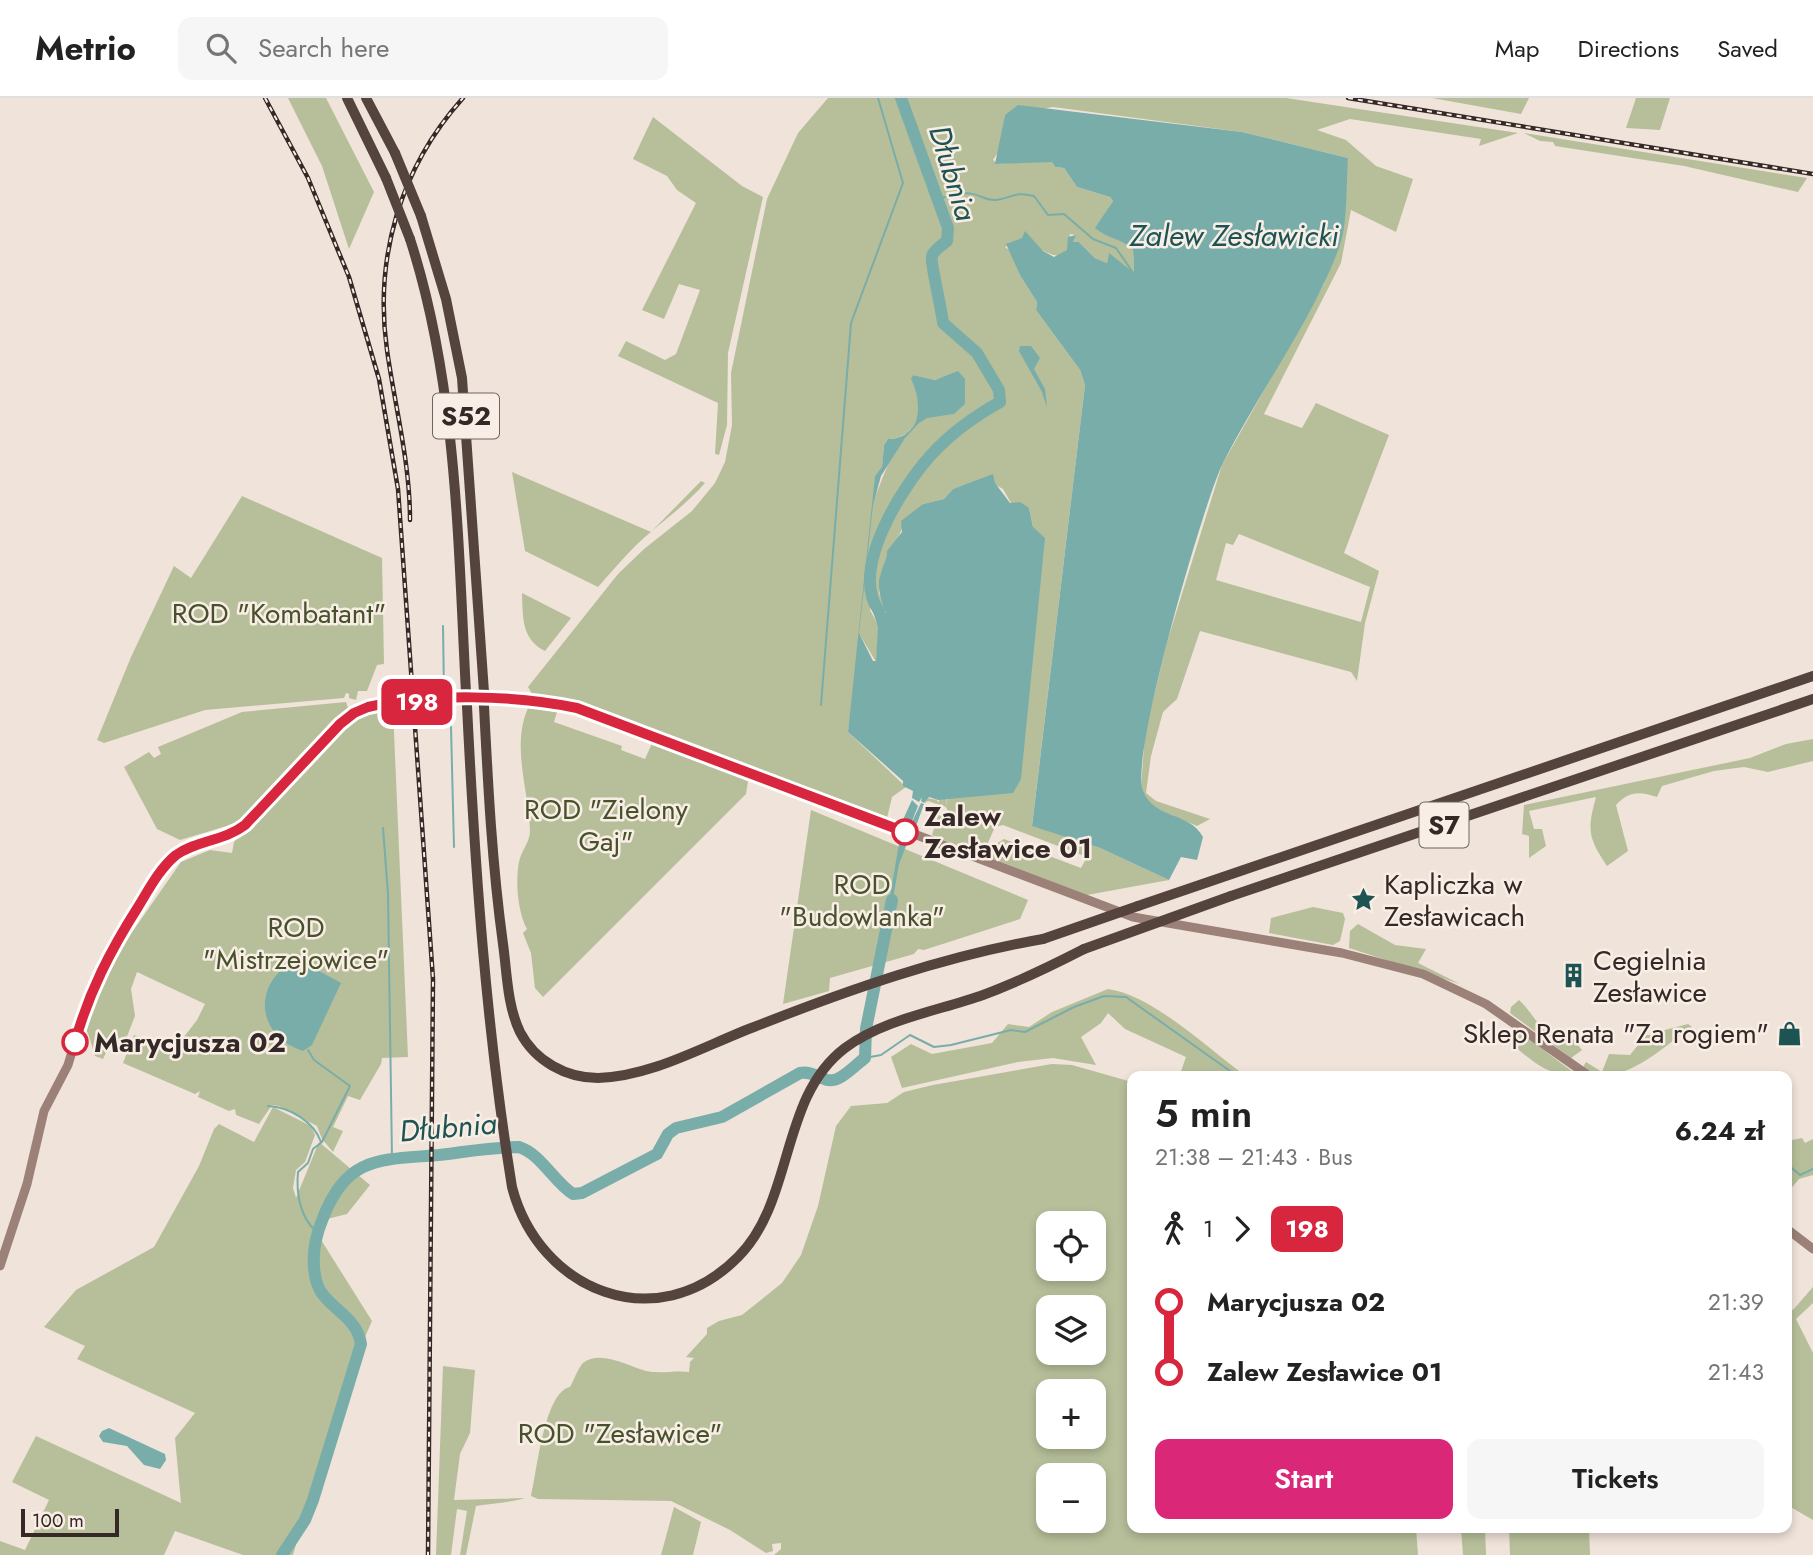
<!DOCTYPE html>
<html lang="en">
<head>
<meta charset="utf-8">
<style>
  body { margin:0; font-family:Jost,sans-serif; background:#f6f6f6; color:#222; height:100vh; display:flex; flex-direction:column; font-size:26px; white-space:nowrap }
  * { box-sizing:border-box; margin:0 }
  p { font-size:23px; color:#767676 }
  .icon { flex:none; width:38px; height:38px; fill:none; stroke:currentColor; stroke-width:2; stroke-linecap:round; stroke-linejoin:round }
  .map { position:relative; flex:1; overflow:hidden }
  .details { position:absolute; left:1127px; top:973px; width:665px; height:462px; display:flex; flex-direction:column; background:#fff; border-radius:14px; box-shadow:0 4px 10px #0003 }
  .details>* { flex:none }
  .badge { padding:0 14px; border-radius:10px; font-size:24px; line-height:46px }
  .tools { position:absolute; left:1036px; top:1113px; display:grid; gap:14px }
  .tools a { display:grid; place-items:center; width:70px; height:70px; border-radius:14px; background:#fff; box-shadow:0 4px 10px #0003; font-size:35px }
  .scale { position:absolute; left:21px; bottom:18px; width:98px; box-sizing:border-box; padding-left:7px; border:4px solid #342926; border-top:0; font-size:19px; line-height:24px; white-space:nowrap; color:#342926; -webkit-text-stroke:5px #f8eee5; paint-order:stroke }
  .map>.badge { position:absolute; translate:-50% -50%; box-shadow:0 0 0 4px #fff }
  .legs { display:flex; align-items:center; gap:10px; height:77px; padding:0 28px; font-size:23px }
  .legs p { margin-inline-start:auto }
  .headline { display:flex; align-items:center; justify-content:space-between; height:119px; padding:0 28px }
  h1 { font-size:38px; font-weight:600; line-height:52px }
  .action { display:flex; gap:14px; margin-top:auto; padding:14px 28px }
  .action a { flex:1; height:80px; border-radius:14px; background:#db2777; color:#fff; font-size:28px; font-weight:600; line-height:80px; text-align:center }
  .action a+a { background:#f6f6f6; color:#222 }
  ul { padding:0 28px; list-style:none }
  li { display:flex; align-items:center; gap:24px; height:70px; font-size:26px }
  li i { display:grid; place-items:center; width:10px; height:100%; margin:0 9px; background:currentColor }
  li i::after { content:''; width:18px; height:18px; margin:-9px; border:5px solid; border-radius:50%; background:#fff }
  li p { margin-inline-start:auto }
  li:first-child i { background:linear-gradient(#0000 50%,currentColor 0) }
  li:last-child i { background:linear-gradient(currentColor 50%,#0000 0) }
  header { display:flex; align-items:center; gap:42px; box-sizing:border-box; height:98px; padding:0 35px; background:#fff; border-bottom:2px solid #e0e0e0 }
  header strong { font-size:33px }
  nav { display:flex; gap:38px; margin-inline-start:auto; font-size:24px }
  .search { width:490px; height:63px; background:#f6f6f6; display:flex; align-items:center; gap:18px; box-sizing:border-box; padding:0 24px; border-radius:14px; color:#767676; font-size:26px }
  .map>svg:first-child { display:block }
  .green { fill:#b6bf9a; fill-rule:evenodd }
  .water { fill:#79adaa }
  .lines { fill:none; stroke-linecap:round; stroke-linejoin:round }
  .stream { stroke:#79adaa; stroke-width:2 }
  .river { stroke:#79adaa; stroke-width:12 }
  .secondary { stroke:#9b8177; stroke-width:9 }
  .highway { stroke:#55433e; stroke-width:10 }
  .rail-casing { stroke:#342926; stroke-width:4.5 }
  .rail { stroke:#f8eee5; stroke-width:2; stroke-dasharray:5; stroke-linecap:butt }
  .highway-bridge { stroke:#55433e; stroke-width:10 }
  .line-1-casing { stroke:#fff; stroke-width:16 }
  .line-1 { stroke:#d7263d; stroke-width:10 }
  .stop-1-dot { fill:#fff; stroke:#d7263d; stroke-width:3.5 }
  .labels { text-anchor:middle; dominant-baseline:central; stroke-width:5; stroke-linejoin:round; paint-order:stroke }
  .shield { fill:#f8eee5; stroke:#6f645f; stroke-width:2 }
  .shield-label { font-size:26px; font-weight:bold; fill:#342926 }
  .park-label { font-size:28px; fill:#47512b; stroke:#f8eee5 }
  .stop-label { font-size:28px; font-weight:bold; fill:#342926; stroke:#f8eee5; text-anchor:start }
  .poi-label { font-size:28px; fill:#342926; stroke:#f8eee5; text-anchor:start }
  .water-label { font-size:30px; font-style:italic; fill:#1d5453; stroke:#f8eee5 }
</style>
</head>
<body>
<header>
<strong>Metrio</strong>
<div class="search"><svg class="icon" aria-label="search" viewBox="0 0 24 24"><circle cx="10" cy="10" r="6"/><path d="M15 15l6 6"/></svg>Search here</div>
<nav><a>Map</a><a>Directions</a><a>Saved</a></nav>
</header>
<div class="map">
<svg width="1813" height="1457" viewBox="0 0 1813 1457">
  <rect width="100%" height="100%" fill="#f0e3d9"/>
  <g class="green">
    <polygon points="288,0 326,0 374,94 349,151 322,68"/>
    <path d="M828,0H1286L1518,35L1479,48L1481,41L1350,21L1317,32L1346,42L1376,68L1413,81L1396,134L1351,112L1341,165L1264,316L1302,330L1316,305L1389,337L1344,455L1379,473L1365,525L1357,583L1351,574L1200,533L1177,601L1163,614L1151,658L1146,695L1156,703L1210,721L1197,728L1150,708L1141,690L1145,635L1167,544L1222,367L1324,186L1348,60L1242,34L1053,9L1005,17L999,53L993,62L999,66L1043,62L1052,64L1055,69L1064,70L1077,89L1110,99L1113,103L1096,130C1108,140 1121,141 1133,151L1134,176L1109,156L1107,165L1095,160L1079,144H1073L1075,137L1070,136C1069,140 1070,144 1070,148C1065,172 1032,145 1022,140L1005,149L1011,153L1021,179L1037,204L1036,212L1080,272L1085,287L1032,727L1100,750L1169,782L1087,797L991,760L996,746L1004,741L1081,770L1087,759L1003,727L995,729L982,758L932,737L938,717L949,720L950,717L946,709L928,703L925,705L927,700L937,702L938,705L940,700L947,699L946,708L948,699L958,698L1033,429L1029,410L1011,405L1003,391L985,381L953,391L944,401L923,406L903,429L881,475L879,495L887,515L873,501L870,512L879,529L876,564L860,537L848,634L906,689L892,699L887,720L868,716L607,615L532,596L528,589L618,476L644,451L692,413L715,385L725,364L732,327L731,275L767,101L798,35ZM913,277L935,282L944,279L954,316C945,317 934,317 926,320C898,332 884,377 874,402L875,378L882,370L884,347L888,341C922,339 923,305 912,281ZM1239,436L1370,489L1361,524L1216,482L1226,445L1233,447Z"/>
    <polygon points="1432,0 1529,0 1521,16"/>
    <polygon points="1636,0 1670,0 1660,32 1626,30"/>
    <polygon points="653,19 742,88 763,99 728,255 727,327 719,357 715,356 718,305 618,258 626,243 665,262 676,256 700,192 679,186 664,221 642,212 696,105 677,92 667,78 633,61"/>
    <polygon points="1524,35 1807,80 1798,94 1684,68 1555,48 1553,44 1540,43"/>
    <path d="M512,374L651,434L701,383L705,385C688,404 671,417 652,433C632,449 615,470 598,489L525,453Z"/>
    <polygon points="242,398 382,460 384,566 377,567 367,593 358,593 356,602 349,600 349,596 346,595 344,600 205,612 104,645 97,642 131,559 174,468 191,480"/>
    <path d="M522,495L571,520L545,553C521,541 523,519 522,495Z"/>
    <polygon points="346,604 348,610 240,724 180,742 157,731 124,669 149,654 154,660 161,656 158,649 242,614"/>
    <path d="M528,610L557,614L554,624L622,648L621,652L645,661L653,643L748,683L746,696L543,899L535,890L531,855L523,835L527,831C518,815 515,784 519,764C521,753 530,744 530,733C529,692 511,649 528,610Z"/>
    <polygon points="393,611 408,959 382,960 381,966 360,1002 348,998 333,1029 343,1033 333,1054 322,1041 317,1028 279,1008 272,1007 259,1026 236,1017 235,1011 229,1013 198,999 200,993 195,996 123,965 134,937 173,953 197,922 205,906 137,874 131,891 135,918 124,946 112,942 103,961 95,958 88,935 83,929 114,860 181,764 210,752 232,755 234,744 353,621 367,614 370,617"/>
    <path d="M1813,641V663L1768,674L1744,669L1714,673L1662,688L1657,699C1639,693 1629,693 1616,707L1628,753L1607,768C1588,740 1587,732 1596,699L1529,713L1534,731H1542L1546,748L1529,760V738L1522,736L1524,707L1750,660L1786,646Z"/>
    <polygon points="811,712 1028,802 1020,821 924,852 918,851 914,856 830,880 829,893 783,906"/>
    <polygon points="1313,809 1343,815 1345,821 1340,843 1333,847 1269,835 1271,820"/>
    <polygon points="1358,826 1395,847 1426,851 1418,865 1460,886 1349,850 1350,833"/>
    <path d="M1108,891C1153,897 1208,951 1246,978H1185L1180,976L1186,959L1125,931L1108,915L1101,925L1081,939L1096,967L1053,960L1018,964L902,990L891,959L911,946L932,956L992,945L1008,926L1029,929L1052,914Z"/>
    <path d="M1519,902C1534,915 1548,950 1573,941L1582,952L1571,960L1510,915L1511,909Z"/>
    <path d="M1688,926L1692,929C1662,949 1618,995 1583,969L1586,964L1602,974L1609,956L1630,957L1646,937H1651L1653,943L1662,941L1661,933Z"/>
    <path d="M1513,934H1520L1578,978C1546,978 1531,962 1507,942Z"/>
    <path d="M1052,966L1072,967L1132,984V1430H1416L1418,1457H774L781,1451V1445L772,1446L773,1453L766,1455L730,1432L671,1403L538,1401L531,1398C537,1375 544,1294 570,1289C574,1282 578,1270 583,1265C601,1251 630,1269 646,1273C661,1276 675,1272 689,1274L690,1264L694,1260L686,1259L707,1236V1230L719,1223L742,1217L782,1185L801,1157L818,1108L836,1028L851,1008L887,1005L904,994L933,987ZM1094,1125V1171H1048V1125ZM1048,1209H1094V1255H1048ZM1094,1293V1339H1048V1293ZM1048,1377H1094V1423H1048Z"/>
    <polygon points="273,1009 311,1028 315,1037 305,1064 296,1072 293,1090 296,1100 319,1044 370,1087 347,1116 327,1121 318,1137 372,1223 342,1291 293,1457 243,1457 175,1433 164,1457 0,1457 0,1443 25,1452 49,1402 12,1384 36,1338 181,1405 175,1340 195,1315 77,1261 85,1248 44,1229 76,1192 154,1149 199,1068 214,1031 219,1026 254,1044"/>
    <polygon points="1802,1040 1805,1045 1813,1041 1813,1077 1799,1081 1788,1094 1787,1043"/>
    <polygon points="1813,1189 1813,1205 1796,1221 1813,1255 1813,1422 1787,1407 1787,1206 1793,1212"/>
    <path d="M443,1268L475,1272L470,1335L460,1356L454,1402L525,1400C508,1405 493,1405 476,1408L466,1457H460L467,1413L457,1411L451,1457H436Z"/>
    <polygon points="674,1409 701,1424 693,1457 661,1457"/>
    <polygon points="1461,1430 1485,1430 1486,1457 1463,1457"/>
    <polygon points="1509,1430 1589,1430 1590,1457 1510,1457"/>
  </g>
  <g class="water">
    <path d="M1018,7L1242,34L1348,60C1346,86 1348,127 1339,150C1312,223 1259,294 1223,365C1204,403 1129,661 1143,693C1155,722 1189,713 1203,739L1197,762L1181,759L1169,782L1100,750L1032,728L1085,287L1080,272L1036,212L1037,204L1021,179L1006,146L1022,140L1025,133L1043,153L1054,159L1067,152L1068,139L1076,137L1073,144H1079L1095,160L1107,165L1109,155L1134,175L1133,151C1121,141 1106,140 1095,130L1113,103L1110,99L1077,89L1064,70L1055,69L1052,64L995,66L1005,17Z"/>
    <polygon points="1020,248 1031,248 1040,260 1034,271 1045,291 1047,310 1042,294 1019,253"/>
    <path d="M958,273L965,281V306L954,316L927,320L919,325L905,340L881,378L873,407L859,535L873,563H876L878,529L868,499L886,515C881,503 876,488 881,475C883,465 887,464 887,453L902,434L901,423L923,406L944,401L953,391L993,376L995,385L1010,405L1020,404L1029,410L1033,429L1045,440L1021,681L1013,695L938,702L929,699L924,705L921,703L922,699L919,704L912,700L913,693L903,688V683L848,634L875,378L882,369L884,347L888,341C922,340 923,305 911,281L913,277L935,282Z"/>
    <polygon points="912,702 918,708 910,728 921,705 924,706 915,731 901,726"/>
    <polygon points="900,740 908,743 899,766 890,818 889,804"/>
    <path d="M290,865L306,866L341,885L312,947L303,953C259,939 251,891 290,865Z"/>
    <polygon points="109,1330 165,1356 166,1362 160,1371 144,1367 127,1348 103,1344 99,1338 102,1333"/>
  </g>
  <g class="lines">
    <g class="stream">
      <path d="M953,97C980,91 980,103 996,102C1013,100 1013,93 1034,98L1048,117L1064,116L1093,141L1116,150L1134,176"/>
      <polyline points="938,101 945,99"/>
      <polyline points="443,528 444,596"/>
      <polyline points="821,607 851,225 903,85 878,0"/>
      <polyline points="445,608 451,629 454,749"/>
      <polyline points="383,730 388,796 392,1060"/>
      <path d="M308,952L314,962L350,988L322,1044L313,1051L308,1065L298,1074C296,1094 300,1120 316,1133"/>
      <polyline points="865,960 881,957 910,937 934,949 951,947 1011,932 1025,934 1074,909 1104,898 1126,899 1237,978"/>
      <path d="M268,1008C290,1009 314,1024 321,1044"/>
      <polyline points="1787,1066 1800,1077 1813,1071"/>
    </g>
    <g class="river">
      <path d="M879,513C849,472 902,389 931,357C950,336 975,318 1000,304L999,292L977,255L943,225C942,213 930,163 932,158C934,152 942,147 947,143L948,130L901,0"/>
      <path d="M282,1457L305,1422L313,1402L361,1246C357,1216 322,1209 316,1182C311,1161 315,1139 323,1120C347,1057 381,1062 439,1057C465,1054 492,1049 519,1049C541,1056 554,1084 573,1096L582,1095L657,1056L668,1036L676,1030L722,1019L800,975C811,973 817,979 827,982C840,985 855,967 865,960L866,931L892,802"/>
    </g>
    <g class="secondary">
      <polyline points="1787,1131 1813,1151"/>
      <path d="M0,1168L27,1086L44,1013L68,967L87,903L110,853L170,763L184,752L228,738L245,727L351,617C381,599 497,596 532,601C553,604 575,610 595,615L1133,819L1342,855L1423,876L1486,906L1589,978"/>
    </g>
    <g class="highway">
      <polyline points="347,0 386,80"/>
      <polyline points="366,0 395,55"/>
      <polyline points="421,118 446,201 462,280 484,594"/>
      <path d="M410,141C457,286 458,444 466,595"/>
      <path d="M467,608C475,770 486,929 512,1089C539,1193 657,1241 738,1159C795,1102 779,1000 845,950C884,921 938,913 983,897C1018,884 1051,868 1084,851"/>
      <path d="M484,608C488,687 492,766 503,846C507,874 507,907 520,934C535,963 566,980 598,980C651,979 706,947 754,929C848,892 944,858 1043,841"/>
      <polyline points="1231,798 1813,601"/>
      <polyline points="1138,808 1813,578"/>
    </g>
    <defs>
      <g id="rail">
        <polyline points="265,0 308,80 349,179 379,281 398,391 433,881 428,1457"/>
        <polyline points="1348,0 1813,76"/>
        <path d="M410,422C410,364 395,309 387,252C374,160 400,70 463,0"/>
      </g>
    </defs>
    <use href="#rail" class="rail-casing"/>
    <use href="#rail" class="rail"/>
    <g class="highway-bridge">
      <polyline points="395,55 421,118"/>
      <polyline points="386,80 410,141"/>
      <polyline points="484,594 484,608"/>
      <polyline points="466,595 467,608"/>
      <polyline points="1043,841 1138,808"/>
      <polyline points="1084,851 1231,798"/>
    </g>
  </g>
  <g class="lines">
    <defs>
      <path id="line-1" d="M75,944C89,894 110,853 138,809C149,791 160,770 176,757C197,742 224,743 245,727L340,626L354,615L368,609C431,595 515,597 577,610L905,734"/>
    </defs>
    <use href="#line-1" class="line-1-casing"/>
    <use href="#line-1" class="line-1"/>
  </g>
  <defs>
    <symbol id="sight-bare" viewBox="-9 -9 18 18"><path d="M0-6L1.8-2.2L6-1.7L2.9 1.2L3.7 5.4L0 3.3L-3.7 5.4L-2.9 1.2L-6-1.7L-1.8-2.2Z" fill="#1d5453" stroke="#f8eee5" stroke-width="2.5" paint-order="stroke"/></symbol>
    <symbol id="building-bare" viewBox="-9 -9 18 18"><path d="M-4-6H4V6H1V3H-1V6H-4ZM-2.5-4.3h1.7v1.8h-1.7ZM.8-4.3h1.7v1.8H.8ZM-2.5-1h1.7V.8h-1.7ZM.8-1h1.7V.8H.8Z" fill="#1d5453" stroke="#f8eee5" stroke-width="2.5" paint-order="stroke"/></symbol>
    <symbol id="shop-bare" viewBox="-9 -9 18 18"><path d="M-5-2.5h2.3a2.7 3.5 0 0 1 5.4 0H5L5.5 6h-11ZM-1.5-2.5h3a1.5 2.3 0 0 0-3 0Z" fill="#1d5453" stroke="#f8eee5" stroke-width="2.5" paint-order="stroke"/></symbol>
  </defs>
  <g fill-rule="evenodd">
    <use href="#sight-bare" x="1346" y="784" width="35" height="35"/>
    <use href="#building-bare" x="1556" y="860" width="35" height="35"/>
    <use href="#shop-bare" x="1772" y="918" width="35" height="35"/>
  </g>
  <g class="stop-1-dot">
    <circle cx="905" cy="734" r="12"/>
    <circle cx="75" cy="944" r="12"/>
  </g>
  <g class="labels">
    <g class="shield">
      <rect x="433" y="295.5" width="66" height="45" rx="5"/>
      <rect x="1419.5" y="704.5" width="49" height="45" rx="5"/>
    </g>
    <g class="shield-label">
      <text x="466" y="318">S52</text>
      <text x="1444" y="727">S7</text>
    </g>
    <g class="park-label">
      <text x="279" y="515">ROD "Kombatant"</text>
      <text x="606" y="711">ROD "Zielony<tspan x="606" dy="32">Gaj"</tspan></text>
      <text x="862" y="786">ROD<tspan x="862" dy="32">"Budowlanka"</tspan></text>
      <text x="296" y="829">ROD<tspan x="296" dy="32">"Mistrzejowice"</tspan></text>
      <text x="620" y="1335">ROD "Zesławice"</text>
    </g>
    <g class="stop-label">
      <text x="924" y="718">Zalew<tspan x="924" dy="32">Zesławice 01</tspan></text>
      <text x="94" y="944">Marycjusza 02</text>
    </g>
    <g class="poi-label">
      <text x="1384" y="786">Kapliczka w<tspan x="1384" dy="32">Zesławicach</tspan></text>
      <text x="1593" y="862">Cegielnia<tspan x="1593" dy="32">Zesławice</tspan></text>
      <text x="1769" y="935" text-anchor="end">Sklep Renata "Za rogiem"</text>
    </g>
    <g class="water-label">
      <text transform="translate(953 75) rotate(73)">Dłubnia</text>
      <text x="1234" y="137">Zalew Zesławicki</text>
      <text transform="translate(448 1029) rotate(-5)">Dłubnia</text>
    </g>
  </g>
</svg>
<div class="tools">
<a><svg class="icon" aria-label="locate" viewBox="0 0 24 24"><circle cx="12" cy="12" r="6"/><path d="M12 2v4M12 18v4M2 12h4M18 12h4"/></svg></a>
<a><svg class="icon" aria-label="layers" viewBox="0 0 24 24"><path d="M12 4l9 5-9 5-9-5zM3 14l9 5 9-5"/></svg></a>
<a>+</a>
<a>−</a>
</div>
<div class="scale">100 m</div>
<b class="badge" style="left:417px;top:604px;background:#d7263d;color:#fff">198</b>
<section class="details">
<div class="headline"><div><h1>5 min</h1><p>21:38 – 21:43 · Bus</p></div><b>6.24 zł</b></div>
<div class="legs"><svg class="icon" aria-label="walk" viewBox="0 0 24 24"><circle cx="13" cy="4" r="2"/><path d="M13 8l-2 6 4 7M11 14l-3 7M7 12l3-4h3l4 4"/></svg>1<svg class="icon" aria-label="forward" viewBox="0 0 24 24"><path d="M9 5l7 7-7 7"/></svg><b class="badge" style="background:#d7263d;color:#fff">198</b></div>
<ul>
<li><i style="color:#d7263d"></i><b>Marycjusza 02</b><p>21:39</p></li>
<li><i style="color:#d7263d"></i><b>Zalew Zesławice 01</b><p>21:43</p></li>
</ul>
<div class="action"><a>Start</a><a>Tickets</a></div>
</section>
</div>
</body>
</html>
